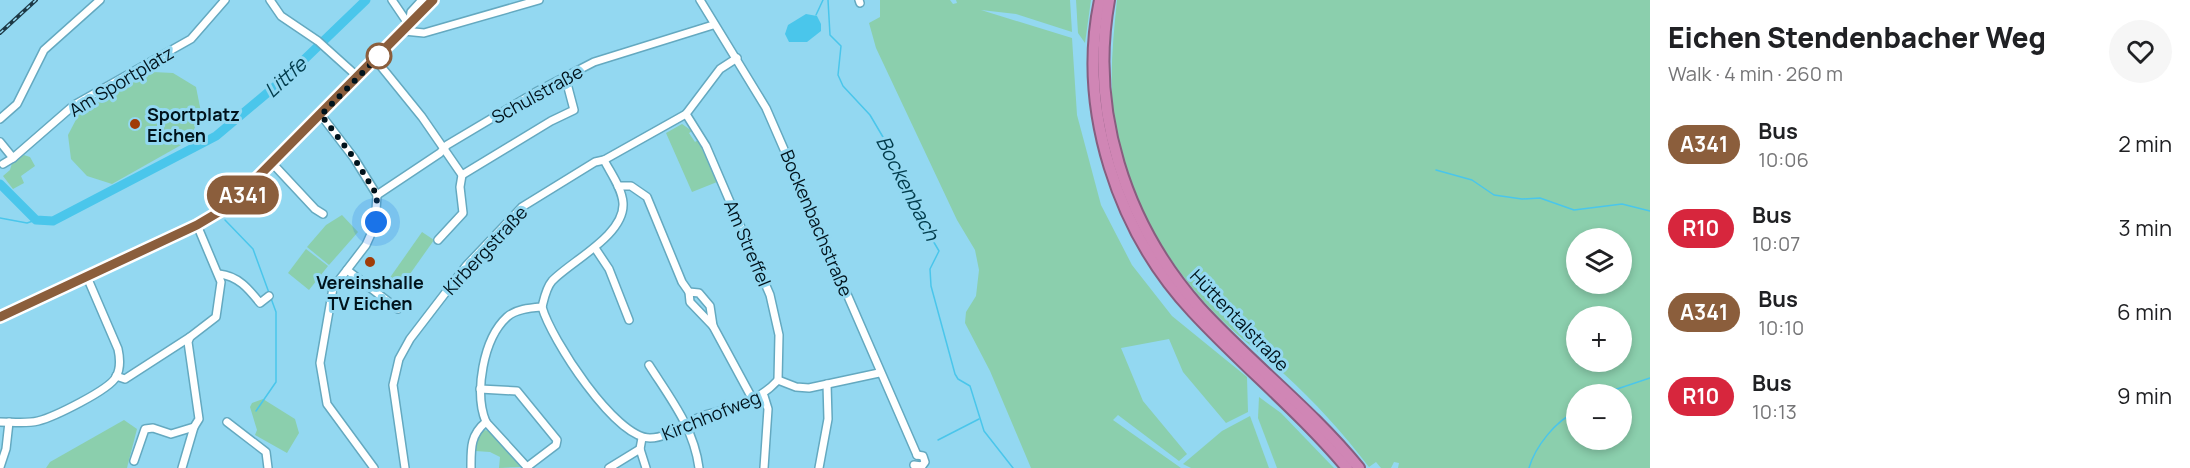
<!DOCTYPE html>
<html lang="en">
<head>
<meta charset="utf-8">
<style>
  body { margin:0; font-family:Manrope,sans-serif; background:#f6f6f6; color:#202124; height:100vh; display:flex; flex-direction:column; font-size:22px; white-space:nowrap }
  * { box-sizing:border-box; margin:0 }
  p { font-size:20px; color:#757577 }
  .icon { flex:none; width:33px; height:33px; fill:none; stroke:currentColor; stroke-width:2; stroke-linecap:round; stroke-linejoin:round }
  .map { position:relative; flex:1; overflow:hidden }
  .side { display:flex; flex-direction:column; background:#fff; width:540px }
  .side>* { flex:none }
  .badge { padding:0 12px; border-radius:20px; font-size:21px; line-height:39px }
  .controls { position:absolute; left:1566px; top:228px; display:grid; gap:12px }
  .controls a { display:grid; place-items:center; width:66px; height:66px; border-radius:50%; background:#fff; box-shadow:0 3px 9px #0003; font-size:30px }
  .you { position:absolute; width:30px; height:30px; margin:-15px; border:4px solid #fff; border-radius:50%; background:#1a73e8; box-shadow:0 0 0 9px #1a73e833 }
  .map>.badge { position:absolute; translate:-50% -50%; box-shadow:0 0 0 3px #fff }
  .round { display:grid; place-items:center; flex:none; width:63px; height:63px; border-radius:32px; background:#f6f6f6 }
  .headline { display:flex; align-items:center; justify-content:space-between; height:102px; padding:0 18px }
  h1 { font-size:28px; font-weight:800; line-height:45px }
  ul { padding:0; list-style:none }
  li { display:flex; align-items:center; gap:18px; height:84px; padding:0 18px }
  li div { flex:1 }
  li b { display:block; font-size:22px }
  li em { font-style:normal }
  li .badge { min-width:66px; font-weight:700; text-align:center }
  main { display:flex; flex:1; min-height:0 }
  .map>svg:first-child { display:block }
  .green { fill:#8bcfad; fill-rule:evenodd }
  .water { fill:#4ac6eb }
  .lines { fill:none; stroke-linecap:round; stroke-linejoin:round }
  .stream { stroke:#4ac6eb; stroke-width:1.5 }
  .river { stroke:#4ac6eb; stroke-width:9 }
  .minor-casing { stroke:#64a9c0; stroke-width:10 }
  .major-casing { stroke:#875e7f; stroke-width:12 }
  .highway-casing { stroke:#875e7f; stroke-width:14 }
  .minor { stroke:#fff; stroke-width:7 }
  .major { stroke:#e3b6d3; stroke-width:9 }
  .highway { stroke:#d086b5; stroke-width:10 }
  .rail-casing { stroke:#1d3946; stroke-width:4 }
  .rail { stroke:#93d8f1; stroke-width:1.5; stroke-dasharray:4.5; stroke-linecap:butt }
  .line-casing { stroke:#fff; stroke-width:14 }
  .line { stroke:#8b5e3c; stroke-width:9 }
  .walk { stroke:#00131c; stroke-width:6; stroke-dasharray:0 10.8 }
  .stop-dot { fill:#fff; stroke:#8b5e3c; stroke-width:3 }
  .poi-dot { fill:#a03c08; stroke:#93d8f1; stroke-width:2 }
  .labels { text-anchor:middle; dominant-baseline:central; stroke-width:6; stroke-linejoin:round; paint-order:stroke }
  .street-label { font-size:18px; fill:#00131c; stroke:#93d8f1 }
  .poi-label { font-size:18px; font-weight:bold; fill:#00131c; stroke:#93d8f1; text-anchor:start }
  .water-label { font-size:20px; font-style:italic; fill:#013b4b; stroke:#93d8f1 }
</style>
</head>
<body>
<main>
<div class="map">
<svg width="1650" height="468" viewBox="0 0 1650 468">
  <rect width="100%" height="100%" fill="#93d8f1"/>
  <g class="green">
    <polygon points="880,0 950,0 953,4 957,3 956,0 1070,0 1072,32 1016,14 981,10 1072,38 1077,115 1101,205 1132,265 1172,316 1247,377 1248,412 1226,423 1183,372 1169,339 1121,348 1143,401 1187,454 1179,461 1118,415 1113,420 1181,468 1031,468 990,371 965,323 966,312 976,296 979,270 975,250 957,220 876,48 869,23 880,17"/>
    <polygon points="1076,0 1091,0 1085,43 1078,33"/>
    <path d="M1117,0H1650V468H1398L1399,463L1394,462L1391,468H1381L1376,462L1369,467C1343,433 1315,402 1283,373C1265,357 1245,342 1228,326C1171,273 1125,196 1114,118C1109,79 1113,39 1117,0ZM1576,238H1622V284H1576ZM1576,316H1622V362H1576ZM1576,394H1622V440H1576Z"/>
    <polygon points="153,72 173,73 196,87 201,112 190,140 112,184 87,176 71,159 68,135 81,110"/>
    <polygon points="682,124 692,131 689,133 695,142 698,140 717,182 692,192 666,133"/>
    <polygon points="24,155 30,157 35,166 21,176 24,183 13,189 3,176 10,170 12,163"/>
    <polygon points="342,215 358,232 329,265 307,247 326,225"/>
    <polygon points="422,232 434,240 400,288 389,279"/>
    <polygon points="306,249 328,266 309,290 288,273"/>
    <polygon points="1259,397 1281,413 1334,468 1277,468 1258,418"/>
    <polygon points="263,399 295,419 299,433 287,453 255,435 257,430 250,407 252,403"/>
    <polygon points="1250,416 1269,468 1191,468 1183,464 1222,431"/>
    <polygon points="124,420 137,429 127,468 46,468 50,462"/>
    <polygon points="484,430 490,431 522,467 499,468 500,457 490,452 475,451 475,440"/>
  </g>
  <polygon class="water" points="806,14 817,16 821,24 821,31 807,42 789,42 785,34 788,25"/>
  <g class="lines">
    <g class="stream">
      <polyline points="828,0 830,35 841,46 838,75 843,86 870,115 903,171 907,177 908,198 939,251 930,269 931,286 955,374 958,379 970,386 984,431 1013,468"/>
      <polyline points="816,15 823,0"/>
      <polyline points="1436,170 1472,180 1494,195 1522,199 1540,198 1574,210 1622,204 1650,211"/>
      <polyline points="0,218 27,223 36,220"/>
      <polyline points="225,220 253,249 276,312 276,382 256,411"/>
      <polyline points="1613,394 1614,390 1650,378"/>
      <polyline points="938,440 979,419"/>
      <path d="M1529,468C1535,447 1556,420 1576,412"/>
    </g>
    <polyline class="river" points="0,184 36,220 53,221 216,136 285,78 366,0"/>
    <defs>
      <g id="minor">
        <polyline points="270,0 281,16 318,41 358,77"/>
        <polyline points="392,0 409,25"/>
        <polyline points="700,0 766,108 917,455"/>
        <polyline points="859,0 860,3"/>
        <polyline points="409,25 411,12 422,0"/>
        <polyline points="404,31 424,33 539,0"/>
        <polyline points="375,59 422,117 462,175 460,187 463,213 438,240"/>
        <polyline points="686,114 706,146 770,295 779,335 778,380"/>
        <polyline points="321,115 354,158 377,195 375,225 366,245 333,288 320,363 327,404 374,468"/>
        <polyline points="0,119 17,104 44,50 100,0"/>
        <polyline points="0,142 13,158 74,105 191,39 225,0"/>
        <polyline points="3,164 13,158"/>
        <polyline points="273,164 315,209 323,214"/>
        <polyline points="462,175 551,121 574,110 565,76"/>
        <polyline points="618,186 631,186 647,197 682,282 689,292 699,293 710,306 713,326 753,400"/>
        <polyline points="377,195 440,153 447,145 536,92 594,62 713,25"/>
        <polyline points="595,248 609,269 629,320"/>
        <polyline points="347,270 398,309"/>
        <path d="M219,274C238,276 248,288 260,303L269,296"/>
        <polyline points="689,292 690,302 713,326"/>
        <path d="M542,307C551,339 615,438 650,438C670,438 686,421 705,415C734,407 757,403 778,380L796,387L809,388L879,373"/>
        <path d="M649,365C670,398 694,428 699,468"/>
        <polyline points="116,376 125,379 190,337"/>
        <polyline points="480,389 517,391 557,440 556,445 527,467"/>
        <polyline points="764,396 768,409 764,468"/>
        <path d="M0,422C12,422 26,424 38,421C54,417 109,390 116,377C121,368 120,358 118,349L87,277"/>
        <polyline points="227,422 266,452 268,468"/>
        <path d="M486,422C474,393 483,339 507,317C516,309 530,308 542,307C544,299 546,288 552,281C571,261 625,235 623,203C622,188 610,172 604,160"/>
        <polyline points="486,422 528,468"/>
        <polyline points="642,438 640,449 646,468"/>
        <polyline points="134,461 145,429 153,428 171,434 194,427 199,419 188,342 190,337 216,317 221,282 197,225"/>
        <polyline points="914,465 922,466 925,462 923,456 917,455"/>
        <polyline points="0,467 6,449 9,422"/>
        <polyline points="182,468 194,427"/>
        <polyline points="405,468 393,385 399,359 410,339 466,266 522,207 595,162 604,160 686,114 720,69 737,58"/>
        <path d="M471,468C471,449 470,435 486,422"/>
        <polyline points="609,468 640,449"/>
        <polyline points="819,468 828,419 827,384"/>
      </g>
      <polyline id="major" points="0,317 197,225 229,206 433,0"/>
      <g id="highway">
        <path d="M1100,0C1077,110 1118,232 1193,312C1243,366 1300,412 1347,468"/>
        <path d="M1109,0C1089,111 1125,223 1199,307C1250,363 1311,409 1359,468"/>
      </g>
    </defs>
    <use href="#minor" class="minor-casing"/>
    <use href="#major" class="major-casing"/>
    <use href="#highway" class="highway-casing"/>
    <use href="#minor" class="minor"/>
    <use href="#major" class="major"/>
    <use href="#highway" class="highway"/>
    <defs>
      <polyline id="rail" points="0,33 36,0"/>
    </defs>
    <use href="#rail" class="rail-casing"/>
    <use href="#rail" class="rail"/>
  </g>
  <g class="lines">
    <defs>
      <polyline id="line" points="0,317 197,225 229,206 433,0"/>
    </defs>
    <use href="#line" class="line-casing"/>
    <use href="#line" class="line"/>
    <polyline class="walk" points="376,222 377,195 354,158 321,115 379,56"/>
  </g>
  <circle class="stop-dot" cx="379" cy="56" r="12"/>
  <g class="poi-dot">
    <circle cx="135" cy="124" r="6"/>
    <circle cx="370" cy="262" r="6"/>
  </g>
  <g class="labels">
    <g class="street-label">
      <text transform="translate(121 81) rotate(-31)">Am Sportplatz</text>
      <text transform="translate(537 94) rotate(-29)">Schulstraße</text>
      <text transform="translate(817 223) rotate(67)">Bockenbachstraße</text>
      <text transform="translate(748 243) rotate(67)">Am Streffel</text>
      <text transform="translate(485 250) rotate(-47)">Kirbergstraße</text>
      <text transform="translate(1240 320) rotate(46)">Hüttentalstraße</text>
      <text transform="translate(711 415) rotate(-22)">Kirchhofweg</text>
    </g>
    <g class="poi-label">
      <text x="147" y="114">Sportplatz<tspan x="147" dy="21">Eichen</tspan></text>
      <text x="370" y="282" text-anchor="middle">Vereinshalle<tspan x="370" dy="21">TV Eichen</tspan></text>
    </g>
    <g class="water-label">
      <text transform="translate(285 77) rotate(-42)">Littfe</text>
      <text transform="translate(908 188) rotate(63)">Bockenbach</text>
    </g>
  </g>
</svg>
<div class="controls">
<a><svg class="icon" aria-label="layers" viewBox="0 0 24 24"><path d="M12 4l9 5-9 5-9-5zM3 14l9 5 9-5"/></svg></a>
<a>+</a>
<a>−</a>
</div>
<div class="you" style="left:376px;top:222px"></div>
<b class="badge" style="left:243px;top:195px;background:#8b5e3c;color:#fff">A341</b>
</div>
<section class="side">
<div class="headline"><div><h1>Eichen Stendenbacher Weg</h1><p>Walk · 4 min · 260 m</p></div><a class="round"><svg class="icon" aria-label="heart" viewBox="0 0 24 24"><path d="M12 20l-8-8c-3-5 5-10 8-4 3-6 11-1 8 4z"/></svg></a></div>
<ul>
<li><span class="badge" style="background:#8b5e3c;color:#fff">A341</span><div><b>Bus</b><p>10:06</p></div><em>2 min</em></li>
<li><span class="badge" style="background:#d7263d;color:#fff">R10</span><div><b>Bus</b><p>10:07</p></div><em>3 min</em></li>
<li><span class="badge" style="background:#8b5e3c;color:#fff">A341</span><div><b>Bus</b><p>10:10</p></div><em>6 min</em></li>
<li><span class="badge" style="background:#d7263d;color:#fff">R10</span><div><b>Bus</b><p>10:13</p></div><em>9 min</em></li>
</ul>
</section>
</main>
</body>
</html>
